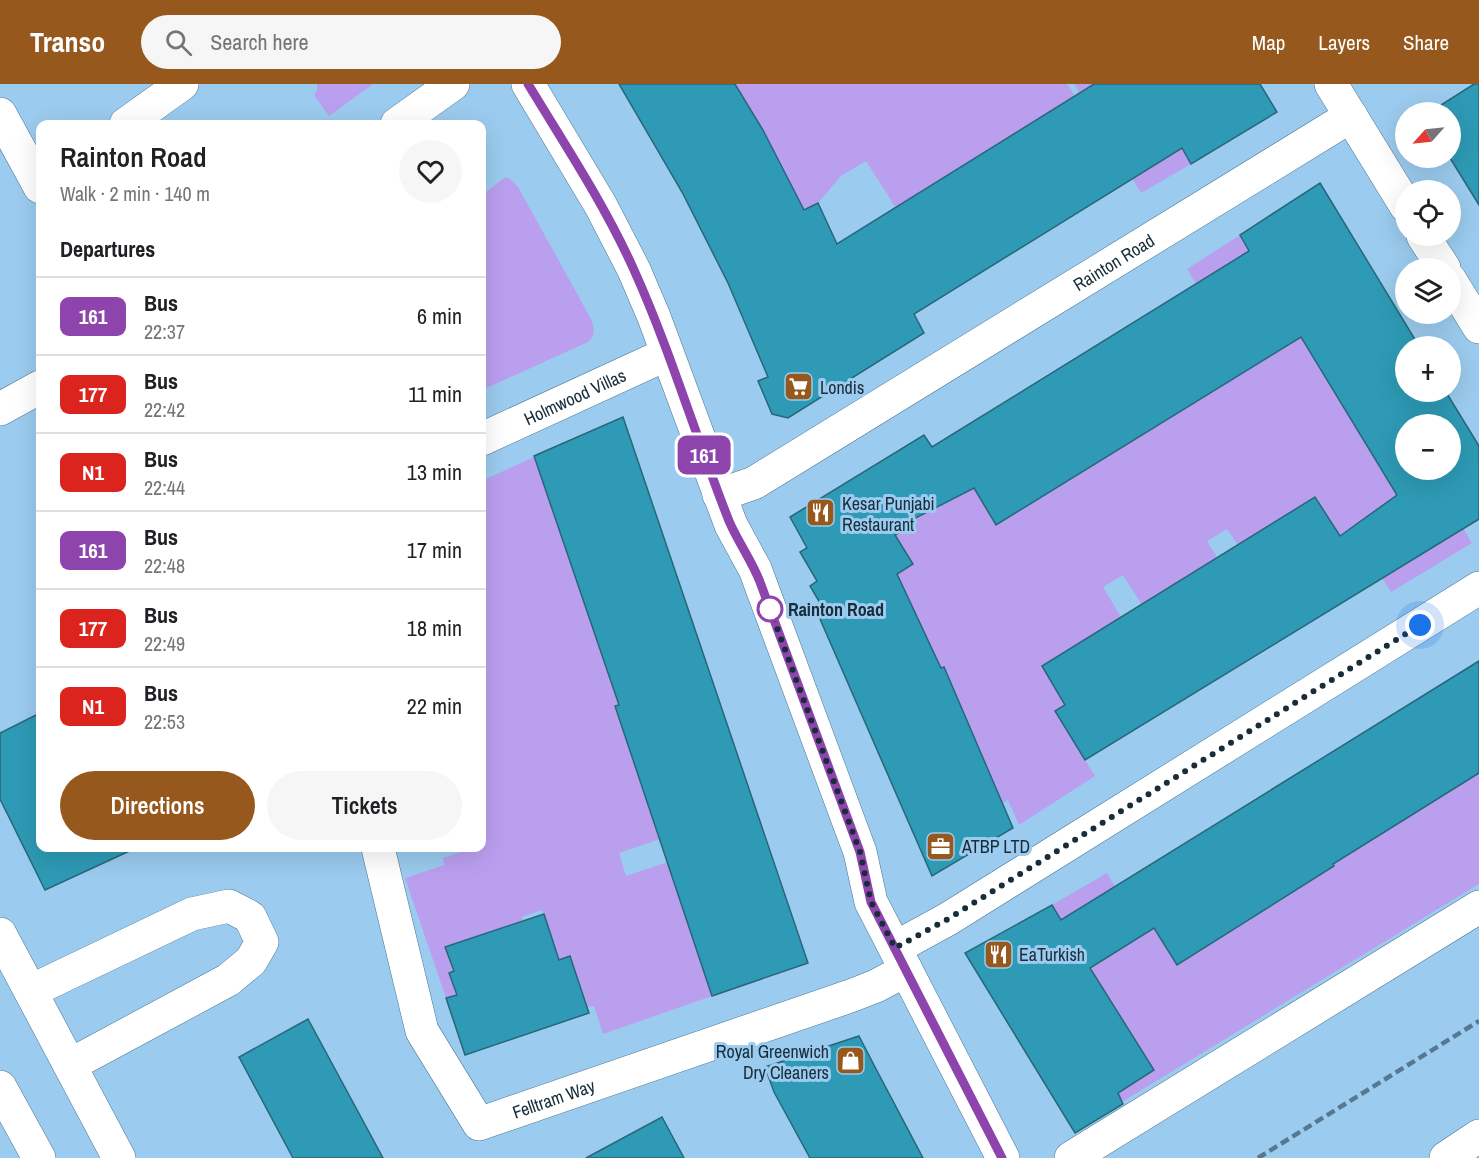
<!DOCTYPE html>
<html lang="en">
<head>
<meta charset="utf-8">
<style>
  body { margin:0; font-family:"Archivo Narrow",sans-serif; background:#f6f6f6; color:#202124; height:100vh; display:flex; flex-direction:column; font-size:22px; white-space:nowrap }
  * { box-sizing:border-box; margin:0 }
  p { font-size:20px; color:#757577 }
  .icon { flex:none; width:33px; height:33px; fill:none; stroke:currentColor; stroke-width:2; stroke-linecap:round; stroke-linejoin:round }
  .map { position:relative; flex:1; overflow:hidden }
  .side { position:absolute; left:36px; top:36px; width:450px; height:732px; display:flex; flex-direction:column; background:#fff; border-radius:12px; box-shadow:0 6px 24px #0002 }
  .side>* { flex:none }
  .badge { padding:0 12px; border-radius:9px; font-size:21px; line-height:39px }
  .needle { width:39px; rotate:243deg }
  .tools { position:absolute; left:1395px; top:18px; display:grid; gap:12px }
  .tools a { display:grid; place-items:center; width:66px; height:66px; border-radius:50%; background:#fff; box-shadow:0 6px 24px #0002; font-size:30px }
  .you { position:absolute; width:30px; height:30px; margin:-15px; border:4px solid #fff; border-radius:50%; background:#1a73e8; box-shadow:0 0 0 9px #1a73e833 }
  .map>.badge { position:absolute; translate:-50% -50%; box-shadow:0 0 0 3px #fff }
  h2 { padding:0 24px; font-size:22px; line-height:54px }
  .round { display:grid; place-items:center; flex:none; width:63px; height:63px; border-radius:32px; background:#f6f6f6 }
  .summary { display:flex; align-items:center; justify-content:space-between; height:102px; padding:0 24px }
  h1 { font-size:28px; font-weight:600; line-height:45px }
  .action { display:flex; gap:12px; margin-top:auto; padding:12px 24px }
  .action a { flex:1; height:69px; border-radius:36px; background:#96581d; color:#fff; font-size:24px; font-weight:600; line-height:69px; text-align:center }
  .action a+a { background:#f6f6f6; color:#202124 }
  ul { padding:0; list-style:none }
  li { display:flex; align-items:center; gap:18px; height:78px; padding:0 24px; border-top:2px solid #e0e0e0 }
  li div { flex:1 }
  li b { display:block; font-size:22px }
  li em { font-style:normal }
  li .badge { min-width:66px; font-weight:700; text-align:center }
  header { display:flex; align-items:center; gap:36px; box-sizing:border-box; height:84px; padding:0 30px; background:#96581d; color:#fff }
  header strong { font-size:28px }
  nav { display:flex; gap:33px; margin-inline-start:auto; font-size:21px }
  .search { width:420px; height:54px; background:#f6f6f6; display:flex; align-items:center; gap:15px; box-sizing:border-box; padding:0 21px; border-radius:33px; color:#757577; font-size:22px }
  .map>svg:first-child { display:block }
  .green { fill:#ba9fef }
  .building { fill:#2e9ab5; stroke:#276779; stroke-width:1.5; fill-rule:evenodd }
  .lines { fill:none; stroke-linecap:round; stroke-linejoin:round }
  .minor-casing { stroke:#497796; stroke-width:34 }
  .major-casing { stroke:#497796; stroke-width:34 }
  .minor { stroke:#fff; stroke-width:33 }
  .major { stroke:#fff; stroke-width:33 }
  .rail { stroke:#577890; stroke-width:4.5; stroke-dasharray:9 4.5; stroke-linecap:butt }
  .line-casing { stroke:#fff; stroke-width:14 }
  .line { stroke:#8e44ad; stroke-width:9 }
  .walk { stroke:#182c39; stroke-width:6; stroke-dasharray:0 10.8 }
  .stop-dot { fill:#fff; stroke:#8e44ad; stroke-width:3 }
  .labels { text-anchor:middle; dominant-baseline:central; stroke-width:6; stroke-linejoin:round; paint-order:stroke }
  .street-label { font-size:18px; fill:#182c39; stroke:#9bcbee }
  .poi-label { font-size:18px; fill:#182c39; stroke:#9bcbee; text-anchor:start }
  .stop-label { font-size:18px; font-weight:bold; fill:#182c39; stroke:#9bcbee; text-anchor:start }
</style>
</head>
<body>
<header>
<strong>Transo</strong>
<div class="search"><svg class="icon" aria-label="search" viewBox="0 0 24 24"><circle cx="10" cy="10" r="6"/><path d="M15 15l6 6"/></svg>Search here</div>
<nav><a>Map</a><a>Layers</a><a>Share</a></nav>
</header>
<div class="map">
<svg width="1479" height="1074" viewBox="0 0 1479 1074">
  <rect width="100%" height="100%" fill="#9bcbee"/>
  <g class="green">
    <polygon points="317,0 373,0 329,32 314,11 317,7"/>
    <polygon points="735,0 1067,0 1075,12 896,124 866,77 841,92 818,119 803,126 770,60"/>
    <polygon points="1074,0 1143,0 1191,80 1141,109"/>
    <path d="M504,94H509L518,103L591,235C594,244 596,251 588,258L482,306V111Z"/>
    <polygon points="1240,151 1350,333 1400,340 1366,361 1389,399 1412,386 1428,386 1472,459 1391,508 1351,444 1339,452 1238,461 1227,445 1207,457 1241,512 1166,559 1123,491 1103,503 1121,533 1102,545 1065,621 1055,627 1095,692 1019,741 1008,716 970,738 962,625 953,605 910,598 870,505 913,480 901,461 857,474 902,447 891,427 974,403 997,441 1034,417 1226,249 1187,185"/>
    <polygon points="534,373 588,530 626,518 635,541 596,555 611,597 657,608 615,622 629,664 701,741 619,769 626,792 668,778 712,912 603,950 594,922 588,923 570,873 559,876 542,826 522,833 532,862 449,889 457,911 446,914 405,794 444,781 443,774 473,764 482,764 482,397"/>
    <polygon points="1479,674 1479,800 1122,1018 1117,1010 1154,986 1130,947 1082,952 1119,929 1094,890 1057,912 1062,838 1052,821 1107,789 1144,850 1154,844 1178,881 1216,857 1194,819 1296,806 1334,782 1312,747 1421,725 1459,702"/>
  </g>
  <g class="building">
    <polygon points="619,0 735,0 763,46 804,126 818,119 837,160 1094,0 1260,0 1277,28 1191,80 1182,64 914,230 924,249 788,334 772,330 758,297 768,293 728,199 682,108"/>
    <polygon points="1474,0 1479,0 1479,121 1450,74 1450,28 1430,28"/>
    <path d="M1320,99L1419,262H1406V308H1446L1479,362V435L1085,676L1055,627L1065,621L1042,582L1315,413L1340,452L1397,411L1301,253L996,441L974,404L900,442L903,447L895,451L913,480L897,490L941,584L944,583L1013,744L932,792L820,535L827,531L810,502L817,497L800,468L807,464L790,433L924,351L932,363L1249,167L1240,151ZM1406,340H1450V386H1406Z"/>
    <polygon points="623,333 808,879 712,912 615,622 619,621 534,372"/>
    <polygon points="1479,577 1479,689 1333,780 1334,782 1177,881 1154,844 1090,884 1154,986 1118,1009 1123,1020 1075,1049 965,869 1052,821 1061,836"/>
    <polygon points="40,629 40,764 136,764 45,806 0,715 0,649"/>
    <polygon points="544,830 559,876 570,872 589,929 465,971 446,914 457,911 449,889 454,887 445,863"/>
    <polygon points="308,935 383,1074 293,1074 239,973"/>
    <polygon points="859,952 875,983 923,1074 810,1074 774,1008 765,983"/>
    <polygon points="662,1033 684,1074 586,1074"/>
  </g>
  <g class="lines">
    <defs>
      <g id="minor">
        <polyline points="1331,0 1406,122"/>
        <polyline points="0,30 40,103"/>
        <polyline points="126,40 182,0"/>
        <polyline points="397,40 453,0"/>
        <polyline points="1423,152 1444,184"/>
        <polyline points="1450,196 1479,243"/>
        <polyline points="0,325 40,303"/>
        <path id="s1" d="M482,355L667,270"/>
        <path id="s2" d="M719,411L754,399L1351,32"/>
        <path id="s3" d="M378,764L422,947L479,1040L853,911L876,902L906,886"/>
        <polyline points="0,850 119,1074"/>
        <polyline points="895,864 948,835 1479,504"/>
        <polyline points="31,907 192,830 229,822 250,833 262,858 251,877 228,896 70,981"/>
        <polyline points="0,1003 39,1074"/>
        <polyline points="1071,1074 1479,823"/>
        <polyline points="1446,1074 1479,1052"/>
      </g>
      <polyline id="major" points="528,0 601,122 634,186 654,233 731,441 755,485 765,512 860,768 871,818 1003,1074"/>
    </defs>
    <use href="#minor" class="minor-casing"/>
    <use href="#major" class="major-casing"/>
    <use href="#minor" class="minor"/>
    <use href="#major" class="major"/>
    <polyline class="rail" points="1258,1074 1479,937"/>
  </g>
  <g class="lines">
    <defs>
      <path id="line" d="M528,0C565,61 605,121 634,186C671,268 696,354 729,437C738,458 752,477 760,498L860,768L871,818L1002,1074"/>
    </defs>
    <use href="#line" class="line-casing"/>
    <use href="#line" class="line"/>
    <polyline class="walk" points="770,525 860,768 871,818 895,864 948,835 1420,541"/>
  </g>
  <defs>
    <symbol id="supermarket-square" viewBox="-11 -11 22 22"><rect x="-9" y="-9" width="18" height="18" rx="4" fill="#96581d" stroke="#9bcbee"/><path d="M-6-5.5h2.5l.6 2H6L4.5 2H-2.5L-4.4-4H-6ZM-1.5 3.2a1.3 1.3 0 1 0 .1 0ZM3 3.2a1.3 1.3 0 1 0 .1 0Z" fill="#fff"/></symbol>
    <symbol id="restaurant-square" viewBox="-11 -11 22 22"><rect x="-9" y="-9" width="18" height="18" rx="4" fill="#96581d" stroke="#9bcbee"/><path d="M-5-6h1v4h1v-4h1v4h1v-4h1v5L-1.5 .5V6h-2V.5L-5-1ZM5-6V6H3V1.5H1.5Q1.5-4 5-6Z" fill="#fff"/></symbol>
    <symbol id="office-square" viewBox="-11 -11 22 22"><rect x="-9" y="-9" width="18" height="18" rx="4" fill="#96581d" stroke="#9bcbee"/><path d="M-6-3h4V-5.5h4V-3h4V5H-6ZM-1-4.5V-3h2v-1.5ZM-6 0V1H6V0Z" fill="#fff"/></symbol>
    <symbol id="shop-square" viewBox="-11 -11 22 22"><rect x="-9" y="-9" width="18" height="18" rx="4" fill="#96581d" stroke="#9bcbee"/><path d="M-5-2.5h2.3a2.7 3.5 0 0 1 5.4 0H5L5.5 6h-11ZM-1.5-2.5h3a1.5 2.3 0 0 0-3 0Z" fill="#fff"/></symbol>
  </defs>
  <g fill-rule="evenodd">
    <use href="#supermarket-square" x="782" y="286" width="33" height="33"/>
    <use href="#restaurant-square" x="804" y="412" width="33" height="33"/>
    <use href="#office-square" x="924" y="746" width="33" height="33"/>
    <use href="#restaurant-square" x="982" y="854" width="33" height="33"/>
    <use href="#shop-square" x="834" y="960" width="33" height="33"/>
  </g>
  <circle class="stop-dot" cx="770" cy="525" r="12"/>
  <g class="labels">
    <g class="street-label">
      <text stroke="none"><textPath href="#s2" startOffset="459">Rainton Road</textPath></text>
      <text stroke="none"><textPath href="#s1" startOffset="102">Holmwood Villas</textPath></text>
      <text stroke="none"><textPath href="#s3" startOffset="376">Felltram Way</textPath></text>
    </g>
    <g class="poi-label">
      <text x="820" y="303">Londis</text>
      <text x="842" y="419">Kesar Punjabi<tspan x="842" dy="21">Restaurant</tspan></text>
      <text x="962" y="762">ATBP LTD</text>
      <text x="1019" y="870">EaTurkish</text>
      <text x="829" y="967" text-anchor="end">Royal Greenwich<tspan x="829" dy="21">Dry Cleaners</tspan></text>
    </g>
    <g class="stop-label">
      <text x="788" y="525">Rainton Road</text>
    </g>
  </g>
</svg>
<div class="tools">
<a><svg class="needle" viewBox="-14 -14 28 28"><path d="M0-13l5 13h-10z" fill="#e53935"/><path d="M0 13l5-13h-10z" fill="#757577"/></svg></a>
<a><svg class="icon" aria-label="locate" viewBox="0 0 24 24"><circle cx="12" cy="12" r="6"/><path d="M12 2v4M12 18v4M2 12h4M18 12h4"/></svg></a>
<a><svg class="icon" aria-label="layers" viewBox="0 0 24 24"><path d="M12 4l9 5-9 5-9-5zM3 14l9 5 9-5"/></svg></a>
<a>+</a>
<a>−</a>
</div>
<div class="you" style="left:1420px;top:541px"></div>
<b class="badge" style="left:704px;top:371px;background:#8e44ad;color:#fff">161</b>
<section class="side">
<div class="summary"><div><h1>Rainton Road</h1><p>Walk · 2 min · 140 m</p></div><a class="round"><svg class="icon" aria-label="heart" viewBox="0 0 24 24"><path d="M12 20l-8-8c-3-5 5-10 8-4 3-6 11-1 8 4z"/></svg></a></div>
<h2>Departures</h2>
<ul>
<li><span class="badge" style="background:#8e44ad;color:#fff">161</span><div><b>Bus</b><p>22:37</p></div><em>6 min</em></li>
<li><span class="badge" style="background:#dc241f;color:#fff">177</span><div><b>Bus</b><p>22:42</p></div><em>11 min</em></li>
<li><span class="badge" style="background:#dc241f;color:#fff">N1</span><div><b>Bus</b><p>22:44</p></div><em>13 min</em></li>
<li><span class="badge" style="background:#8e44ad;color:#fff">161</span><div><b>Bus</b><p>22:48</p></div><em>17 min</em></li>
<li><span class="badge" style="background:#dc241f;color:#fff">177</span><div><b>Bus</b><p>22:49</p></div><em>18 min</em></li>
<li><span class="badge" style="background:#dc241f;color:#fff">N1</span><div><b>Bus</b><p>22:53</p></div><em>22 min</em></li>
</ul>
<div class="action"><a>Directions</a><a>Tickets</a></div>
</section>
</div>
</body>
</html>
